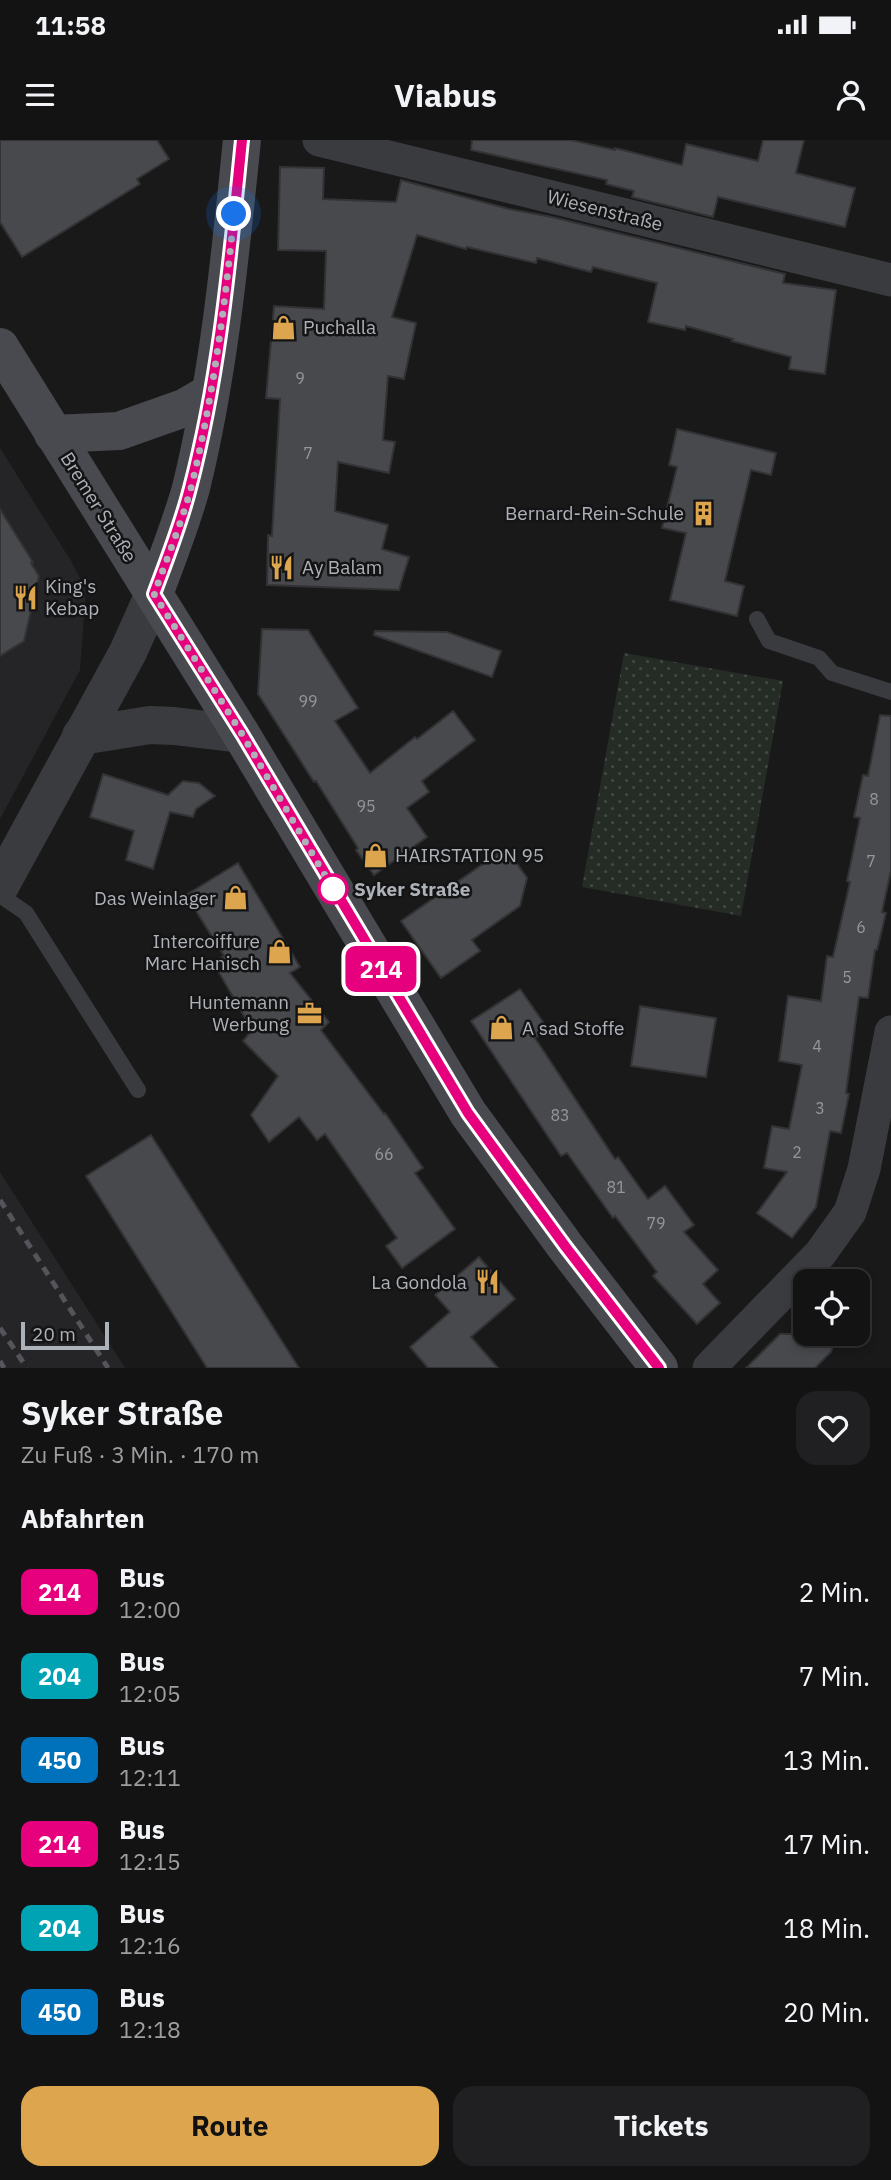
<!DOCTYPE html>
<html lang="de">
<head>
<meta charset="utf-8">
<style>
  body { margin:0; font-family:"IBM Plex Sans",sans-serif; background:#202022; color:#f1f3f6; height:100vh; display:flex; flex-direction:column; font-size:26px; white-space:nowrap }
  * { box-sizing:border-box; margin:0 }
  p { font-size:23px; color:#9d9ea0 }
  .icon { flex:none; width:38px; height:38px; fill:none; stroke:currentColor; stroke-width:2; stroke-linecap:round; stroke-linejoin:round }
  .map { position:relative; height:1228px; overflow:hidden }
  .side { display:flex; flex-direction:column; background:#131314; flex:1 }
  .side>* { flex:none }
  .badge { padding:0 14px; border-radius:10px; font-size:24px; line-height:46px }
  .controls { position:absolute; left:793px; top:1129px; display:grid; gap:14px }
  .controls a { display:grid; place-items:center; width:77px; height:77px; border-radius:14px; background:#131314; box-shadow:0 4px 10px #0003,0 0 0 2px #323234; font-size:35px }
  .scale { position:absolute; left:21px; bottom:18px; width:88px; box-sizing:border-box; padding-left:7px; border:4px solid #adb1b8; border-top:0; font-size:19px; line-height:24px; white-space:nowrap; color:#adb1b8; -webkit-text-stroke:5px #141415; paint-order:stroke }
  .you { position:absolute; width:35px; height:35px; margin:-18px; border:5px solid #fff; border-radius:50%; background:#1a73e8; box-shadow:0 0 0 10px #1a73e833 }
  .map>.badge { position:absolute; translate:-50% -50%; box-shadow:0 0 0 4px #fff }
  h2 { padding:0 21px; font-size:26px; line-height:63px }
  .round { display:grid; place-items:center; flex:none; width:74px; height:74px; border-radius:21px; background:#202022 }
  .overview { display:flex; align-items:center; justify-content:space-between; height:119px; padding:0 21px }
  h1 { font-size:33px; font-weight:700; line-height:52px }
  .button { display:flex; gap:14px; margin-top:auto; padding:14px 21px }
  .button a { flex:1; height:80px; border-radius:21px; background:#dda64e; color:#111; font-size:28px; font-weight:700; line-height:80px; text-align:center }
  .button a+a { background:#202022; color:#f1f3f6 }
  ul { padding:0; list-style:none }
  li { display:flex; align-items:center; gap:21px; height:84px; padding:0 21px }
  li div { flex:1 }
  li b { display:block; font-size:26px }
  li em { font-style:normal }
  li .badge { min-width:77px; font-weight:700; text-align:center }
  .status { display:flex; justify-content:space-between; align-items:center; height:49px; padding:0 35px; background:#131314; direction:ltr }
  .status svg { height:19px; fill:currentColor }
  header { display:flex; justify-content:space-between; align-items:center; height:91px; padding:0 21px; background:#131314; font-size:32px; font-weight:700 }
  .map>svg:first-child { display:block }
  .built { fill:#252527 }
  .grass { fill:url(#grass-dots) }
  .building { fill:#48494c; stroke:#333336; stroke-width:2 }
  .lines { fill:none; stroke-linecap:round; stroke-linejoin:round }
  .service { stroke:#3a3b3f; stroke-width:16 }
  .minor { stroke:#3a3b3f; stroke-width:33 }
  .tertiary { stroke:#3a3b3f; stroke-width:38 }
  .secondary { stroke:#484a4f; stroke-width:38 }
  .rail { stroke:#53555a; stroke-width:5; stroke-dasharray:9 7; stroke-linecap:butt }
  .line-casing { stroke:#fff; stroke-width:16 }
  .line { stroke:#e6007e; stroke-width:10 }
  .walk { stroke:#adb1b8; stroke-width:7; stroke-dasharray:0 12.6 }
  .stop-dot { fill:#fff; stroke:#e6007e; stroke-width:3.5 }
  .labels { text-anchor:middle; dominant-baseline:central; stroke-width:5; stroke-linejoin:round; paint-order:stroke }
  .number-label { font-size:16px; fill:#94979d }
  .street-label { font-size:19px; fill:#adb1b8; stroke:#141415 }
  .poi-label { font-size:19px; fill:#adb1b8; stroke:#141415; text-anchor:start }
  .stop-label { font-size:19px; font-weight:bold; fill:#adb1b8; stroke:#141415; text-anchor:start }
</style>
</head>
<body>
<div class="status"><b>11:58</b><svg viewBox="0 0 49 12"><path d="M0 12V9h3v3zM5 12V6h3v6zM10 12V3h3v9zM15 12V0h3v12zM26 1h20v11H26zM47 4h2v5h-2z"/></svg></div>
<header><svg class="icon" aria-label="menu" viewBox="0 0 24 24"><path d="M4 6h16M4 12h16M4 18h16"/></svg>Viabus<svg class="icon" aria-label="person" viewBox="0 0 24 24"><circle cx="12" cy="8" r="4"/><path d="M4 21q1-7 8-7t8 7"/></svg></header>
<div class="map">
<svg width="891" height="1228" viewBox="0 0 891 1228">
  <defs>
    <pattern id="grass-dots" width="8" height="8" patternUnits="userSpaceOnUse" patternTransform="scale(1.75)"><rect width="8" height="8" fill="#252c26"/><path d="M2 2h.1M6 6h.1" fill="none" stroke="#424843" stroke-width="1.8" stroke-linecap="round"/></pattern>
  </defs>
  <rect width="100%" height="100%" fill="#19191a"/>
  <g class="built">
    <polygon points="0,308 71,421 86,450 80,530 0,679"/>
    <polygon points="0,1032 125,1228 0,1228"/>
  </g>
  <polygon class="grass" points="624,513 783,541 741,776 582,747"/>
  <g class="building">
    <polygon points="0,0 157,0 169,19 137,39 140,44 22,117 0,82"/>
    <polygon points="472,0 571,0 615,10 615,8 682,25 686,4 758,21 763,0 804,0 796,33 855,48 845,87 718,57 713,77 632,57 634,51 606,44 607,40 471,10"/>
    <polygon points="280,27 324,28 323,59 396,62 401,40 509,69 552,77 785,134 783,143 836,150 825,234 789,229 791,217 732,201 733,199 686,186 685,190 648,182 657,143 593,127 591,132 537,118 536,123 467,107 466,109 417,95 392,177 416,183 404,239 388,236 383,300 395,302 389,333 338,322 335,371 388,385 382,409 409,417 399,450 267,445 268,395 272,396 280,259 266,258 274,166 324,169 326,111 278,110"/>
    <polygon points="677,289 776,313 771,335 751,330 725,441 744,446 737,476 670,460 686,393 662,388 677,327 669,325"/>
    <polygon points="0,369 33,422 31,423 39,436 24,501 0,516"/>
    <polygon points="262,489 308,490 358,568 335,581 370,633 415,597 417,599 453,571 475,600 422,641 429,652 407,668 427,697 374,735 356,710 358,708 316,641 314,642 258,554"/>
    <polygon points="375,491 447,492 501,511 492,537 374,495"/>
    <polygon points="880,575 891,576 891,730 882,772 886,773 877,810 875,810 868,858 859,857 846,953 849,954 841,993 830,991 816,1067 792,1098 757,1073 787,1032 764,1028 772,986 789,989 802,925 779,921 788,856 821,861 827,816 833,817 850,742 847,741 860,678 854,677 863,635 868,636"/>
    <polygon points="103,634 168,655 183,641 199,643 215,656 196,669 193,677 170,672 153,729 126,720 134,691 90,677"/>
    <polygon points="506,708 527,738 520,766 472,800 480,811 441,838 401,781"/>
    <polygon points="238,723 300,827 290,833 329,882 321,890 384,974 385,973 423,1028 415,1033 455,1089 402,1128 386,1106 397,1098 325,994 317,1000 299,977 269,1002 251,975 278,936 243,901 252,890 213,822 224,816 186,755"/>
    <polygon points="520,849 548,889 535,898 615,1019 618,1017 648,1059 665,1046 694,1085 684,1092 718,1130 703,1144 720,1163 697,1184 653,1136 657,1132 615,1076 613,1078 567,1013 561,1016 471,881"/>
    <polygon points="640,866 716,878 706,937 631,926"/>
    <polygon points="151,995 299,1228 207,1228 86,1036"/>
    <polygon points="479,1117 515,1159 471,1197 498,1228 428,1228 410,1207 450,1172 435,1155"/>
    <polygon points="780,1194 836,1194 831,1212 815,1228 746,1228"/>
  </g>
  <g class="lines">
    <g class="service">
      <polyline points="757,479 769,501 819,518 832,533 891,552"/>
      <polyline points="0,755 26,773 138,950"/>
    </g>
    <g class="minor">
      <polyline points="319,0 891,140"/>
      <polyline points="709,1228 820,1114 850,1072 864,1029 891,892"/>
    </g>
    <g class="tertiary">
      <polyline points="81,596 150,585 174,586 241,594"/>
      <polyline points="0,746 128,512 154,454"/>
    </g>
    <g class="secondary">
      <polyline points="0,207 241,594 468,973 565,1106 659,1228"/>
      <polyline points="53,294 119,291 184,268 210,253"/>
      <path d="M154,454C167,419 181,384 191,348C219,234 230,117 242,0"/>
    </g>
    <g class="rail">
      <polyline points="0,1060 108,1228"/>
      <polyline points="0,1188 27,1228"/>
      <polyline points="0,1221 4,1228"/>
    </g>
  </g>
  <g class="lines">
    <defs>
      <path id="line" d="M242,0C230,117 220,234 190,348C181,384 167,419 154,454L242,594L468,973L565,1106L659,1228"/>
    </defs>
    <use href="#line" class="line-casing"/>
    <use href="#line" class="line"/>
    <path class="walk" d="M234,74C225,166 213,258 191,348C181,384 167,419 154,454L242,594L333,749"/>
  </g>
  <defs>
    <symbol id="shop-bare" viewBox="-9 -9 18 18"><path d="M-5-2.5h2.3a2.7 3.5 0 0 1 5.4 0H5L5.5 6h-11ZM-1.5-2.5h3a1.5 2.3 0 0 0-3 0Z" fill="#dda64e" stroke="#141415" stroke-width="2.5" paint-order="stroke"/></symbol>
    <symbol id="building-bare" viewBox="-9 -9 18 18"><path d="M-4-6H4V6H1V3H-1V6H-4ZM-2.5-4.3h1.7v1.8h-1.7ZM.8-4.3h1.7v1.8H.8ZM-2.5-1h1.7V.8h-1.7ZM.8-1h1.7V.8H.8Z" fill="#dda64e" stroke="#141415" stroke-width="2.5" paint-order="stroke"/></symbol>
    <symbol id="restaurant-bare" viewBox="-9 -9 18 18"><path d="M-5-6h1v4h1v-4h1v4h1v-4h1v5L-1.5 .5V6h-2V.5L-5-1ZM5-6V6H3V1.5H1.5Q1.5-4 5-6Z" fill="#dda64e" stroke="#141415" stroke-width="2.5" paint-order="stroke"/></symbol>
    <symbol id="office-bare" viewBox="-9 -9 18 18"><path d="M-6-3h4V-5.5h4V-3h4V5H-6ZM-1-4.5V-3h2v-1.5ZM-6 0V1H6V0Z" fill="#dda64e" stroke="#141415" stroke-width="2.5" paint-order="stroke"/></symbol>
  </defs>
  <g fill-rule="evenodd">
    <use href="#shop-bare" x="266" y="170" width="35" height="35"/>
    <use href="#building-bare" x="686" y="356" width="35" height="35"/>
    <use href="#restaurant-bare" x="264" y="410" width="35" height="35"/>
    <use href="#restaurant-bare" x="8" y="440" width="35" height="35"/>
    <use href="#shop-bare" x="358" y="698" width="35" height="35"/>
    <use href="#shop-bare" x="218" y="740" width="35" height="35"/>
    <use href="#shop-bare" x="262" y="794" width="35" height="35"/>
    <use href="#office-bare" x="292" y="856" width="35" height="35"/>
    <use href="#shop-bare" x="484" y="870" width="35" height="35"/>
    <use href="#restaurant-bare" x="470" y="1124" width="35" height="35"/>
  </g>
  <circle class="stop-dot" cx="333" cy="749" r="14"/>
  <g class="labels">
    <g class="number-label">
      <text x="300" y="238">9</text>
      <text x="308" y="313">7</text>
      <text x="308" y="561">99</text>
      <text x="874" y="659">8</text>
      <text x="366" y="666">95</text>
      <text x="871" y="721">7</text>
      <text x="861" y="787">6</text>
      <text x="847" y="837">5</text>
      <text x="817" y="906">4</text>
      <text x="820" y="968">3</text>
      <text x="560" y="975">83</text>
      <text x="797" y="1012">2</text>
      <text x="384" y="1014">66</text>
      <text x="616" y="1047">81</text>
      <text x="656" y="1083">79</text>
    </g>
    <g class="street-label">
      <text transform="translate(605 70) rotate(14)">Wiesenstraße</text>
      <text transform="translate(99 367) rotate(58)">Bremer Straße</text>
    </g>
    <g class="poi-label">
      <text x="303" y="187">Puchalla</text>
      <text x="684" y="373" text-anchor="end">Bernard-Rein-Schule</text>
      <text x="302" y="427">Ay Balam</text>
      <text x="45" y="446">King's<tspan x="45" dy="22">Kebap</tspan></text>
      <text x="395" y="715">HAIRSTATION 95</text>
      <text x="216" y="758" text-anchor="end">Das Weinlager</text>
      <text x="260" y="801" text-anchor="end">Intercoiffure<tspan x="260" dy="22">Marc Hanisch</tspan></text>
      <text x="289" y="862" text-anchor="end">Huntemann<tspan x="289" dy="22">Werbung</tspan></text>
      <text x="522" y="888">A sad Stoffe</text>
      <text x="467" y="1142" text-anchor="end">La Gondola</text>
    </g>
    <g class="stop-label">
      <text x="354" y="749">Syker Straße</text>
    </g>
  </g>
</svg>
<div class="controls">
<a><svg class="icon" aria-label="locate" viewBox="0 0 24 24"><circle cx="12" cy="12" r="6"/><path d="M12 2v4M12 18v4M2 12h4M18 12h4"/></svg></a>
</div>
<div class="scale">20 m</div>
<div class="you" style="left:234px;top:74px"></div>
<b class="badge" style="left:381px;top:829px;background:#e6007e;color:#fff">214</b>
</div>
<section class="side">
<div class="overview"><div><h1>Syker Straße</h1><p>Zu Fuß · 3 Min. · 170 m</p></div><a class="round"><svg class="icon" aria-label="heart" viewBox="0 0 24 24"><path d="M12 20l-8-8c-3-5 5-10 8-4 3-6 11-1 8 4z"/></svg></a></div>
<h2>Abfahrten</h2>
<ul>
<li><span class="badge" style="background:#e6007e;color:#fff">214</span><div><b>Bus</b><p>12:00</p></div><em>2 Min.</em></li>
<li><span class="badge" style="background:#00a3b4;color:#fff">204</span><div><b>Bus</b><p>12:05</p></div><em>7 Min.</em></li>
<li><span class="badge" style="background:#0072bc;color:#fff">450</span><div><b>Bus</b><p>12:11</p></div><em>13 Min.</em></li>
<li><span class="badge" style="background:#e6007e;color:#fff">214</span><div><b>Bus</b><p>12:15</p></div><em>17 Min.</em></li>
<li><span class="badge" style="background:#00a3b4;color:#fff">204</span><div><b>Bus</b><p>12:16</p></div><em>18 Min.</em></li>
<li><span class="badge" style="background:#0072bc;color:#fff">450</span><div><b>Bus</b><p>12:18</p></div><em>20 Min.</em></li>
</ul>
<div class="button"><a>Route</a><a>Tickets</a></div>
</section>
</body>
</html>
